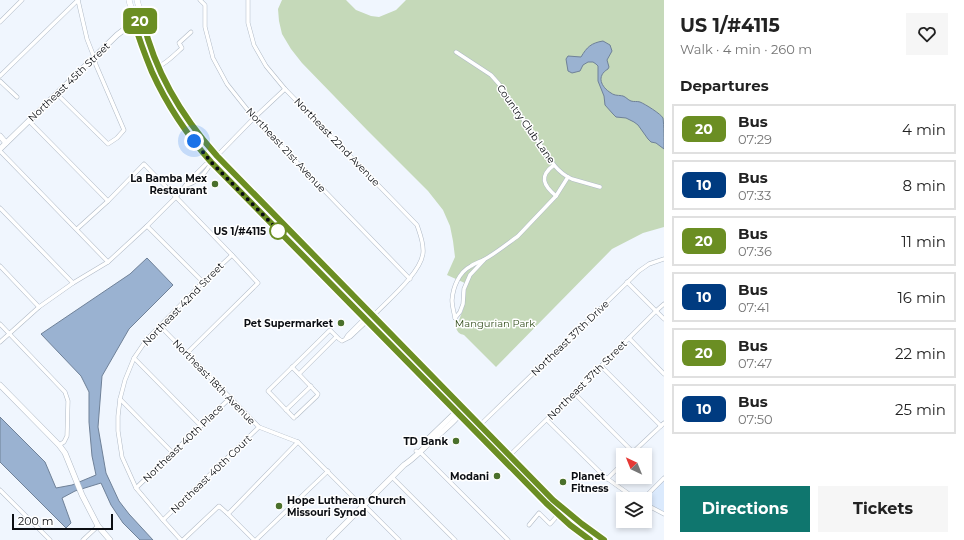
<!DOCTYPE html>
<html lang="en">
<head>
<meta charset="utf-8">
<style>
  body { margin:0; font-family:Montserrat,sans-serif; background:#f6f6f6; color:#222; height:100vh; display:flex; flex-direction:column; font-size:15px; white-space:nowrap }
  * { box-sizing:border-box; margin:0 }
  p { font-size:13px; color:#767676 }
  .icon { flex:none; width:22px; height:22px; fill:none; stroke:currentColor; stroke-width:2; stroke-linecap:round; stroke-linejoin:round }
  .map { position:relative; flex:1; overflow:hidden }
  .sheet { display:flex; flex-direction:column; background:#fff; width:300px }
  .sheet>* { flex:none }
  .badge { padding:0 8px; border-radius:6px; font-size:14px; line-height:26px }
  .needle { width:26px; rotate:317deg }
  .buttons { position:absolute; left:616px; top:448px; display:grid; gap:8px }
  .buttons a { display:grid; place-items:center; width:36px; height:36px; border-radius:0px; background:#fff; box-shadow:0 2px 6px #0003; font-size:20px }
  .scale { position:absolute; left:12px; bottom:10px; width:101px; box-sizing:border-box; padding-left:4px; border:2px solid #0b0e13; border-top:0; font-size:11px; line-height:14px; white-space:nowrap; color:#0b0e13; -webkit-text-stroke:3px #fff; paint-order:stroke }
  .you { position:absolute; width:20px; height:20px; margin:-10px; border:3px solid #fff; border-radius:50%; background:#1a73e8; box-shadow:0 0 0 6px #1a73e833 }
  .map>.badge { position:absolute; translate:-50% -50%; box-shadow:0 0 0 2px #fff }
  h2 { padding:0 16px; font-size:15px; line-height:36px }
  .round { display:grid; place-items:center; flex:none; width:42px; height:42px; border-radius:0px; background:#f6f6f6 }
  .overview { display:flex; align-items:center; justify-content:space-between; height:68px; padding:0 16px }
  h1 { font-size:19px; font-weight:700; line-height:30px }
  .cta { display:flex; gap:8px; margin-top:auto; padding:8px 16px }
  .cta a { flex:1; height:46px; border-radius:0px; background:#0f766e; color:#fff; font-size:16px; font-weight:700; line-height:46px; text-align:center }
  .cta a+a { background:#f6f6f6; color:#222 }
  ul { padding:0; list-style:none }
  li { display:flex; align-items:center; gap:12px; height:50px; margin:0 8px 6px; padding:0 8px; border:2px solid #e0e0e0; border-radius:0px }
  li div { flex:1 }
  li b { display:block; font-size:15px }
  li em { font-style:normal }
  li .badge { min-width:44px; font-weight:700; text-align:center }
  main { display:flex; flex:1; min-height:0 }
  .map>svg:first-child { display:block }
  .built { fill:#dbeafd }
  .green { fill:#c5d9b9 }
  .water { fill:#9ab2d1; stroke:#6f8198 }
  .lines { fill:none; stroke-linecap:round; stroke-linejoin:round }
  .street-casing { stroke:#b0bac6; stroke-width:4.5 }
  .secondary-casing { stroke:#b0bac6; stroke-width:6 }
  .primary-casing { stroke:#b0bac6; stroke-width:6 }
  .street { stroke:#fff; stroke-width:3.5 }
  .secondary { stroke:#fff; stroke-width:5 }
  .primary { stroke:#fff; stroke-width:5.5 }
  .line-casing { stroke:#fff; stroke-width:9 }
  .line { stroke:#6b8e23; stroke-width:6 }
  .walk { stroke:#0b0e13; stroke-width:4; stroke-dasharray:0 7.2 }
  .poi-dot { fill:#4a702b; stroke:#fff; stroke-width:1.5 }
  .stop-dot { fill:#fff; stroke:#6b8e23; stroke-width:2 }
  .labels { text-anchor:middle; dominant-baseline:central; stroke-width:3; stroke-linejoin:round; paint-order:stroke }
  .street-label { font-size:10px; fill:#0b0e13; stroke:#fff }
  .poi-label { font-size:10px; font-weight:bold; fill:#0b0e13; stroke:#fff; text-anchor:end }
  .stop-label { font-size:10px; font-weight:bold; fill:#0b0e13; stroke:#fff; text-anchor:end }
  .park-label { font-size:10px; fill:#35501f; stroke:#fff }
</style>
</head>
<body>
<main>
<div class="map">
<svg width="664" height="540" viewBox="0 0 664 540">
  <rect width="100%" height="100%" fill="#f0f6fe"/>
  <polygon class="built" points="664,478 664,515 645,504 645,499"/>
  <path class="green" d="M282,0H346L356,10L371,16L379,17L396,10L406,0H664V227L643,233L612,249L496,367L464,335C460,334 458,333 456,328L464,307V300L467,284L447,275L455,257L453,241L450,226L443,210L428,191L367,130L302,63L291,49L282,34L279,21L278,9Z"/>
  <g class="water">
    <path d="M603,41L610,45L612,51L607,60L609,67L608,69C596,76 601,87 611,93C615,96 619,95 623,96C626,97 628,100 631,101C634,102 637,101 640,102C645,104 661,114 663,118C664,125 664,141 664,149L656,143L651,142L648,139L638,125L634,122L626,118L616,117L613,114L605,105L604,96L598,81V66L596,64L593,62H588L583,65L580,71L572,73L568,71L566,59L568,56L581,57C587,47 591,43 603,41Z"/>
    <polygon points="147,258 173,285 129,329 102,376 98,427 106,473 119,501 129,514 153,540 140,540 123,523 111,505 101,483 75,491 62,498 71,523 66,528 0,462 0,417 45,462 56,488 72,485 96,475 92,456 89,422 89,392 81,376 41,334 130,274"/>
  </g>
  <g class="lines">
    <defs>
      <g id="street">
        <polyline points="200,0 205,5 205,27 213,58 227,84 254,118 410,279"/>
        <path d="M248,0V23L254,45L266,66L285,89L417,225C420,234 424,243 423,253C421,273 387,301 373,316"/>
        <polyline points="0,22 22,0"/>
        <path d="M456,52L491,75L499,84L554,165C559,171 565,176 572,179L600,187"/>
        <path d="M158,67C168,62 174,55 182,48L179,43L191,32"/>
        <polyline points="0,76 78,0"/>
        <polyline points="0,81 17,97"/>
        <polyline points="57,94 108,144 117,138 124,130 96,65 94,57 87,39 78,0"/>
        <polyline points="29,121 108,201"/>
        <polyline points="0,151 108,262"/>
        <path d="M554,165C539,176 543,185 556,196"/>
        <path d="M186,185C195,184 208,171 211,162L254,118L285,89"/>
        <polyline points="0,208 73,283"/>
        <polyline points="147,226 203,282"/>
        <polyline points="77,229 108,201 144,164 232,255 258,283 187,353"/>
        <polyline points="0,266 39,307"/>
        <polyline points="627,282 664,319"/>
        <path d="M455,318C454,312 452,306 452,300C453,287 459,272 471,266C475,263 480,262 485,259C496,253 507,244 518,236L556,196L568,177"/>
        <polyline points="455,318 460,312 463,304 464,289 470,275 484,260"/>
        <polyline points="0,324 65,392 68,401 67,436 64,442 59,445"/>
        <polyline points="160,326 259,427 298,442 361,505 364,505 399,540"/>
        <polyline points="346,338 348,335 364,319"/>
        <polyline points="629,338 664,374"/>
        <polyline points="0,342 39,307 73,283 108,262 147,226 176,197 190,180 206,164 211,162"/>
        <polyline points="134,358 201,426"/>
        <polyline points="601,366 661,426"/>
        <polyline points="292,367 318,394 317,396 296,416"/>
        <polyline points="299,374 336,337"/>
        <polyline points="574,393 633,452"/>
        <polyline points="120,399 173,453"/>
        <polyline points="286,410 311,386"/>
        <polyline points="294,418 268,391 330,330 339,339 342,341 350,337 367,321"/>
        <polyline points="547,420 605,477 636,499"/>
        <polyline points="480,425 639,271 649,264 664,259"/>
        <polyline points="416,451 420,452 508,540"/>
        <polyline points="510,455 574,393 656,311 664,304"/>
        <polyline points="630,455 664,423"/>
        <polyline points="392,477 455,540"/>
        <polyline points="607,479 623,463"/>
        <polyline points="136,488 230,398"/>
        <polyline points="0,490 50,540"/>
        <polyline points="643,499 664,478"/>
        <polyline points="645,504 664,514"/>
        <polyline points="228,514 298,442"/>
        <polyline points="163,520 259,427"/>
        <polyline points="529,525 539,513 550,524 558,515"/>
        <polyline points="83,540 98,526"/>
        <polyline points="181,540 163,520 136,488 122,457 118,431 118,416 120,399 125,380 134,358 147,339 203,282 232,255"/>
        <polyline points="183,540 219,506 228,514 254,540"/>
        <polyline points="256,540 328,471"/>
      </g>
      <g id="secondary">
        <polyline points="0,136 6,143"/>
        <polyline points="0,149 117,35 134,22 143,21"/>
        <polyline points="0,385 59,445 65,453 82,495 98,526 110,540"/>
        <polyline points="426,441 456,412 458,411"/>
        <path d="M329,540L404,465C415,458 423,448 433,440C441,432 460,418 463,408"/>
      </g>
      <g id="primary">
        <path d="M129,0C143,62 171,121 215,167L544,502L569,525L590,540"/>
        <path d="M137,0C150,51 167,93 199,135C211,151 226,166 240,181L553,500L582,524L604,540"/>
      </g>
    </defs>
    <use href="#street" class="street-casing"/>
    <use href="#secondary" class="secondary-casing"/>
    <use href="#primary" class="primary-casing"/>
    <use href="#street" class="street"/>
    <use href="#secondary" class="secondary"/>
    <use href="#primary" class="primary"/>
  </g>
  <g class="lines">
    <defs>
      <path id="line" d="M590,540L570,525L546,503L211,162C187,135 167,105 152,72C145,55 139,39 134,22L143,21C155,72 183,118 217,156L553,500L582,524L604,540"/>
    </defs>
    <use href="#line" class="line-casing"/>
    <use href="#line" class="line"/>
    <polyline class="walk" points="194,141 211,162 281,233 278,231"/>
  </g>
  <g class="poi-dot">
    <circle cx="215" cy="184" r="4"/>
    <circle cx="341" cy="323" r="4"/>
    <circle cx="456" cy="441" r="4"/>
    <circle cx="497" cy="476" r="4"/>
    <circle cx="563" cy="482" r="4"/>
    <circle cx="279" cy="506" r="4"/>
  </g>
  <circle class="stop-dot" cx="278" cy="231" r="8"/>
  <g class="labels">
    <g class="street-label">
      <text transform="translate(69 82) rotate(-44)">Northeast 45th Street</text>
      <text transform="translate(526 124) rotate(55)">Country Club Lane</text>
      <text transform="translate(337 142) rotate(46)">Northeast 22nd Avenue</text>
      <text transform="translate(286 150) rotate(47)">Northeast 21st Avenue</text>
      <text transform="translate(183 304) rotate(-46)">Northeast 42nd Street</text>
      <text transform="translate(570 338) rotate(-44)">Northeast 37th Drive</text>
      <text transform="translate(587 380) rotate(-45)">Northeast 37th Street</text>
      <text transform="translate(214 382) rotate(46)">Northeast 18th Avenue</text>
      <text transform="translate(183 443) rotate(-44)">Northeast 40th Place</text>
      <text transform="translate(211 474) rotate(-44)">Northeast 40th Court</text>
    </g>
    <g class="poi-label">
      <text x="207" y="178">La Bamba Mex<tspan x="207" dy="12">Restaurant</tspan></text>
      <text x="333" y="323">Pet Supermarket</text>
      <text x="448" y="441">TD Bank</text>
      <text x="489" y="476">Modani</text>
      <text x="571" y="476" text-anchor="start">Planet<tspan x="571" dy="12">Fitness</tspan></text>
      <text x="287" y="500" text-anchor="start">Hope Lutheran Church<tspan x="287" dy="12">Missouri Synod</tspan></text>
    </g>
    <g class="stop-label">
      <text x="266" y="231">US 1/#4115</text>
    </g>
    <g class="park-label">
      <text x="495" y="323">Mangurian Park</text>
    </g>
  </g>
</svg>
<div class="buttons">
<a><svg class="needle" viewBox="-14 -14 28 28"><path d="M0-13l5 13h-10z" fill="#e53935"/><path d="M0 13l5-13h-10z" fill="#767676"/></svg></a>
<a><svg class="icon" aria-label="layers" viewBox="0 0 24 24"><path d="M12 4l9 5-9 5-9-5zM3 14l9 5 9-5"/></svg></a>
</div>
<div class="scale">200 m</div>
<div class="you" style="left:194px;top:141px"></div>
<b class="badge" style="left:140px;top:21px;background:#6b8e23;color:#fff">20</b>
</div>
<section class="sheet">
<div class="overview"><div><h1>US 1/#4115</h1><p>Walk · 4 min · 260 m</p></div><a class="round"><svg class="icon" aria-label="heart" viewBox="0 0 24 24"><path d="M12 20l-8-8c-3-5 5-10 8-4 3-6 11-1 8 4z"/></svg></a></div>
<h2>Departures</h2>
<ul>
<li><span class="badge" style="background:#6b8e23;color:#fff">20</span><div><b>Bus</b><p>07:29</p></div><em>4 min</em></li>
<li><span class="badge" style="background:#003b80;color:#fff">10</span><div><b>Bus</b><p>07:33</p></div><em>8 min</em></li>
<li><span class="badge" style="background:#6b8e23;color:#fff">20</span><div><b>Bus</b><p>07:36</p></div><em>11 min</em></li>
<li><span class="badge" style="background:#003b80;color:#fff">10</span><div><b>Bus</b><p>07:41</p></div><em>16 min</em></li>
<li><span class="badge" style="background:#6b8e23;color:#fff">20</span><div><b>Bus</b><p>07:47</p></div><em>22 min</em></li>
<li><span class="badge" style="background:#003b80;color:#fff">10</span><div><b>Bus</b><p>07:50</p></div><em>25 min</em></li>
</ul>
<div class="cta"><a>Directions</a><a>Tickets</a></div>
</section>
</main>
</body>
</html>
